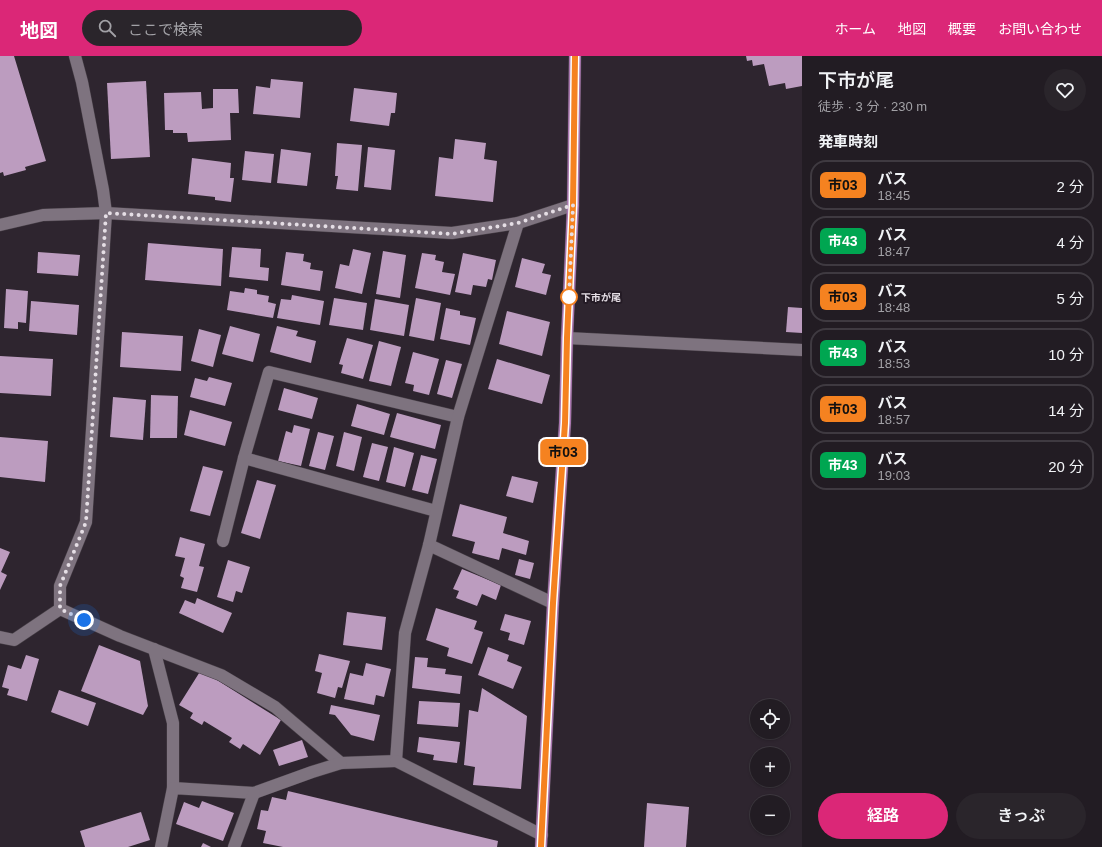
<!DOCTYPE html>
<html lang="ja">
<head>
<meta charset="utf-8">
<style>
  body { margin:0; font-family:Helvetica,"Noto Sans JP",sans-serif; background:#2a252b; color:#f1f3f6; height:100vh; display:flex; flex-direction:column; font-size:15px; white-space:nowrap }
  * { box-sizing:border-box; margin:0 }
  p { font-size:13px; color:#a2a1a6 }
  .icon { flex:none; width:22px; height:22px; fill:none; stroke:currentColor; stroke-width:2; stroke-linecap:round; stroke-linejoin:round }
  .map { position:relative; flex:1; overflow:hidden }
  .sheet { display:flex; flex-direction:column; background:#221c23; width:300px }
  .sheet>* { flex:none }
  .badge { padding:0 8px; border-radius:6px; font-size:14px; line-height:26px }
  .fabs { position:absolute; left:750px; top:643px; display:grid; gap:8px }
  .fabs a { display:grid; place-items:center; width:40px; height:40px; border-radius:50%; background:#221c23; box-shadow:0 1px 3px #0004,0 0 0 1px #3f3a41; font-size:20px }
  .you { position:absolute; width:20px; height:20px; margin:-10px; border:3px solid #fff; border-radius:50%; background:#1a73e8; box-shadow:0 0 0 6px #1a73e833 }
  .map>.badge { position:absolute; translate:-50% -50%; box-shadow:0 0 0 2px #fff }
  h2 { padding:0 16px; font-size:15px; line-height:36px }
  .round { display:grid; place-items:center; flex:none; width:42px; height:42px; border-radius:21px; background:#2a252b }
  .headline { display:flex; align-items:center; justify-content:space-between; height:68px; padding:0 16px }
  h1 { font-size:19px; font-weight:600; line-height:30px }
  .cta { display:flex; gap:8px; margin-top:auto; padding:8px 16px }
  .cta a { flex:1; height:46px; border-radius:24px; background:#db2777; color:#fff; font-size:16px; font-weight:600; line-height:46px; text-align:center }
  .cta a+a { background:#2a252b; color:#f1f3f6 }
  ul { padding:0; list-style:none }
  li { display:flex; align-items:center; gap:12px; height:50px; margin:0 8px 6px; padding:0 8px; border:2px solid #3f3a41; border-radius:16px }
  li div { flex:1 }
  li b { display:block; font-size:15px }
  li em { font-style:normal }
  li .badge { min-width:44px; font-weight:700; text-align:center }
  header { display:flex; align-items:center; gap:24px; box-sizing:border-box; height:56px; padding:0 20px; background:#db2777; color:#fff }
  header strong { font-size:19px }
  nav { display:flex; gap:22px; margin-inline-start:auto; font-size:14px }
  .search { width:280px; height:36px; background:#2a252b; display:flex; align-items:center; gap:10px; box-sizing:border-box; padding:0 14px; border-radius:22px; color:#a2a1a6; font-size:15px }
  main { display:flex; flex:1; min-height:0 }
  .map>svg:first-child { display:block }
  .building { fill:#bc9cbf }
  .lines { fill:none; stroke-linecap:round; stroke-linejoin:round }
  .minor-casing { stroke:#484048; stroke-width:13 }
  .major-casing { stroke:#484048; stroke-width:13 }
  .minor { stroke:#7e737f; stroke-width:12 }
  .major { stroke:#a875ae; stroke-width:12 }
  .line-casing { stroke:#fff; stroke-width:9 }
  .line { stroke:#f58220; stroke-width:6 }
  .walk { stroke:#e5dee5; stroke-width:4; stroke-dasharray:0 7.2 }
  .stop-dot { fill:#fff; stroke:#f58220; stroke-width:2 }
  .labels { text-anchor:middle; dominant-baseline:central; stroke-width:4; stroke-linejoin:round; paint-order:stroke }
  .stop-label { font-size:10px; font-weight:bold; fill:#e5dee5; stroke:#241b25; text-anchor:start }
</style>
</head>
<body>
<header>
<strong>地図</strong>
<div class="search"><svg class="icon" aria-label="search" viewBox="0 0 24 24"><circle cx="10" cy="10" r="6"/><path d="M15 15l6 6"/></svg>ここで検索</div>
<nav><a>ホーム</a><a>地図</a><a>概要</a><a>お問い合わせ</a></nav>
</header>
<main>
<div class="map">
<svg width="802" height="791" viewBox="0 0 802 791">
  <rect width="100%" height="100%" fill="#2e252f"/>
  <g class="building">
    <polygon points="0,0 14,0 46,105 25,111 26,114 4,120 3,116 0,117"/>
    <polygon points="746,0 802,0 802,30 786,33 785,27 769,30 764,8 753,10 752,4 747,5"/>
    <polygon points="271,23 303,26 300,62 253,58 256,30 270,32"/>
    <polygon points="146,25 150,101 111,103 107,27"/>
    <polygon points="354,32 397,37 395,57 391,57 389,70 350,65"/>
    <polygon points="213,33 238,33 239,57 230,57 231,84 188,86 187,77 173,77 173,74 165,74 164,37 201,36 202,53 213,52"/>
    <polygon points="455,83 486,87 484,103 497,105 493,146 435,140 439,101 453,103"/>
    <polygon points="337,87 362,89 358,135 336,133 338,120 335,120"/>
    <polygon points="368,91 395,94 391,134 364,131"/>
    <polygon points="281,93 311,97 307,130 277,127"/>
    <polygon points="245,95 274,98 271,127 242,124"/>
    <polygon points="192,102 231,107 230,122 234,122 231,146 215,144 215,141 188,138"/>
    <polygon points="148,187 223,193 221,230 145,224"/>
    <polygon points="232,191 261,193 260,211 269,212 268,225 229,221"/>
    <polygon points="353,193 371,197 362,238 335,232 340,208 349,210"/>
    <polygon points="383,195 406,199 400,242 376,238"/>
    <polygon points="38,196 80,199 78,220 37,217"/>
    <polygon points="286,196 304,198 303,205 311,207 310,213 323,215 320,235 281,229"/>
    <polygon points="422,197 436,199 435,204 444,206 442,216 455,218 450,239 415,232"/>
    <polygon points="463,197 496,204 492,224 488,223 486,231 473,229 471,239 455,236"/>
    <polygon points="522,202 545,208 542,217 551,219 546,239 515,231"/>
    <polygon points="245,232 257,234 257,238 269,240 268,246 276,248 273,262 227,254 230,235 244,237"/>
    <polygon points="6,233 28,235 26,267 18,266 18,273 4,272"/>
    <polygon points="292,239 324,245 320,269 277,262 281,243 291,244"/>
    <polygon points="334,242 367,247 363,274 329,269"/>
    <polygon points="416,242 441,247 434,285 409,280"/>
    <polygon points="375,243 409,249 404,280 370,274"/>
    <polygon points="31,245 79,249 77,279 29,275"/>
    <polygon points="788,251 802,252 802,277 786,276"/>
    <polygon points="446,252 460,255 460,259 476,262 470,289 440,283"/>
    <polygon points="507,255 550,266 542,300 499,288"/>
    <polygon points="230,270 260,278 253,306 222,298"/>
    <polygon points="277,270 298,275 296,280 316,285 311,307 270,296"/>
    <polygon points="199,273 221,279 213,311 191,305"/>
    <polygon points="122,276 183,280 181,315 120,311"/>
    <polygon points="347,282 373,289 363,323 341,317 343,309 339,308"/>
    <polygon points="379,285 401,291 391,330 369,325"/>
    <polygon points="413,296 439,303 429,339 413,335 414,329 405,327"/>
    <polygon points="0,300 53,303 51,340 0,337"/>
    <polygon points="497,303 550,319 542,348 488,333"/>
    <polygon points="446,304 462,308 452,342 437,338"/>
    <polygon points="209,321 232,327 225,350 190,341 195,322 207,325"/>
    <polygon points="284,332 318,342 312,363 278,354"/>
    <polygon points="151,339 178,340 177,382 150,382"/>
    <polygon points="113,341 146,344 143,384 110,381"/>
    <polygon points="357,348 390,358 384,379 351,370"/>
    <polygon points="190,354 232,366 225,390 184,379"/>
    <polygon points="397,357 441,369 435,393 390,381"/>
    <polygon points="294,369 310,373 301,410 278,405 286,375 292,377"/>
    <polygon points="318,376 334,380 325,414 309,410"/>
    <polygon points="344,376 362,381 354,415 336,410"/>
    <polygon points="0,381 48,385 45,426 0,421"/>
    <polygon points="372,387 388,391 379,425 363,421"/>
    <polygon points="394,391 414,397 405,431 386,426"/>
    <polygon points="421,399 437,403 428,438 412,434"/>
    <polygon points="203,410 223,415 210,460 190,455"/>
    <polygon points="512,420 538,426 533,447 506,440"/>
    <polygon points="257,424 276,429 260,483 241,477"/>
    <polygon points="460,448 507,461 503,477 529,485 526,499 502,492 499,504 472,497 475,486 452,480"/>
    <polygon points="180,481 205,488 199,510 204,511 197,536 181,532 184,522 180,520 185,502 175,500"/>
    <polygon points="0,492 10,496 1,516 7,519 0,534"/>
    <polygon points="519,503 534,507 530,523 515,519"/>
    <polygon points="228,504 250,511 242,537 236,535 233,546 217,541"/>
    <polygon points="462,513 501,529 496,544 482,538 477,550 456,542 459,535 453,533"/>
    <polygon points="197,542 232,557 223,577 179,557 185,544 195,548"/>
    <polygon points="436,552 477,565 474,573 483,576 472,608 447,600 449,592 426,584"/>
    <polygon points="347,556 386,561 382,594 343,589"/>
    <polygon points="505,558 531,565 524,589 508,584 510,577 500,574"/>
    <polygon points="99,589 140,605 148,650 143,659 81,635"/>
    <polygon points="488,591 509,599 507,605 522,611 513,633 478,619"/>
    <polygon points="319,598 350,605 342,632 338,631 335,642 317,637 322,617 315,615"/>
    <polygon points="26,599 39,603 27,645 7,639 9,633 2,631 8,609 21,613"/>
    <polygon points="415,601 428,602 427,611 446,613 445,618 462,620 460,638 412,632"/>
    <polygon points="366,607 391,613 384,641 376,639 374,649 344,643 350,617 363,620"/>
    <polygon points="201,614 281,664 260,699 243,688 240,693 229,686 232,682 204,665 202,669 190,662 193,657 179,649"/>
    <polygon points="482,632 527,660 521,733 473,729 475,711 464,709 469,654 478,656"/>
    <polygon points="59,634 96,647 88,670 51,656"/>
    <polygon points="419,645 460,647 458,671 417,668"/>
    <polygon points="331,649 380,659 374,685 351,679 335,659 329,658"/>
    <polygon points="419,681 460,686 457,707 433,704 434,699 417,696"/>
    <polygon points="302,684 308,701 279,710 273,694"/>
    <polygon points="288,735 498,785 497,791 283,791 263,787 266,775 257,773 261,754 268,755 272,741 286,744"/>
    <polygon points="202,745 234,757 223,785 176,768 184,746 199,752"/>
    <polygon points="647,747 689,751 686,791 644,791"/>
    <polygon points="141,756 150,784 128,791 85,791 80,775"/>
    <polygon points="203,787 211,791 201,791"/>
  </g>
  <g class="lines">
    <defs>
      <g id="minor">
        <polyline points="0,169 43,159 106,157 452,177 518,167 573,149"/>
        <polyline points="567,282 802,294"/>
        <polyline points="244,402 436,455"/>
        <polyline points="223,485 244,402 269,316 458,361"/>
        <polyline points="429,489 553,547"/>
        <polyline points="60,553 120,580 221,619 275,651 341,707 396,705 405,577 429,489 458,361 518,167"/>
        <polyline points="0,581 14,584 60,553 60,530 86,466 106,157 103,134 82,26 75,0"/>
        <polyline points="154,593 173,667 173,732"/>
        <polyline points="396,705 542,779"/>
        <polyline points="161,791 173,732 254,737 312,716 341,707"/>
        <polyline points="234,791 254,737"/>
      </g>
      <polyline id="major" points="541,791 553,547 565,367 567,282 573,149 575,0"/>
    </defs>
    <use href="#minor" class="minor-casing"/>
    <use href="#major" class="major-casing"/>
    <use href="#minor" class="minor"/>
    <use href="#major" class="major"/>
  </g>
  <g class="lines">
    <defs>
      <polyline id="line" points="541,791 553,547 565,367 567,282 573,149 575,0"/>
    </defs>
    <use href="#line" class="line-casing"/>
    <use href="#line" class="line"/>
    <polyline class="walk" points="84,564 60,553 60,530 86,466 106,157 452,178 518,167 573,149 569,241"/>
  </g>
  <circle class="stop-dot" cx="569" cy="241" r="8"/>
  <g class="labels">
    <g class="stop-label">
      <text x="581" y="241">下市が尾</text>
    </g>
  </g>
</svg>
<div class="fabs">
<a><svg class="icon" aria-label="locate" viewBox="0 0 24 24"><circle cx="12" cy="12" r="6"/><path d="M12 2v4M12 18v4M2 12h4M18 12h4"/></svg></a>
<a>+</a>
<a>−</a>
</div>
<div class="you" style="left:84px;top:564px"></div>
<b class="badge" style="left:563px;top:396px;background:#f58220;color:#111">市03</b>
</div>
<section class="sheet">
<div class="headline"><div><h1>下市が尾</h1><p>徒歩 · 3 分 · 230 m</p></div><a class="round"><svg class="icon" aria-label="heart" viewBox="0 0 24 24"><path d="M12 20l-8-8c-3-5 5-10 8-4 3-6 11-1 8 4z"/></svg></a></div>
<h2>発車時刻</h2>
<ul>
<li><span class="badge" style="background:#f58220;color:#111">市03</span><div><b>バス</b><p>18:45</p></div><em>2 分</em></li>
<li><span class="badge" style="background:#00a651;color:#fff">市43</span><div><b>バス</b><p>18:47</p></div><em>4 分</em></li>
<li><span class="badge" style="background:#f58220;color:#111">市03</span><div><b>バス</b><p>18:48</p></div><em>5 分</em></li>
<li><span class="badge" style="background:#00a651;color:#fff">市43</span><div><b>バス</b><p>18:53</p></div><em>10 分</em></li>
<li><span class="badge" style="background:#f58220;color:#111">市03</span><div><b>バス</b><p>18:57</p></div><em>14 分</em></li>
<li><span class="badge" style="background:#00a651;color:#fff">市43</span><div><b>バス</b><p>19:03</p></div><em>20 分</em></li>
</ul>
<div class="cta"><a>経路</a><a>きっぷ</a></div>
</section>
</main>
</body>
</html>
